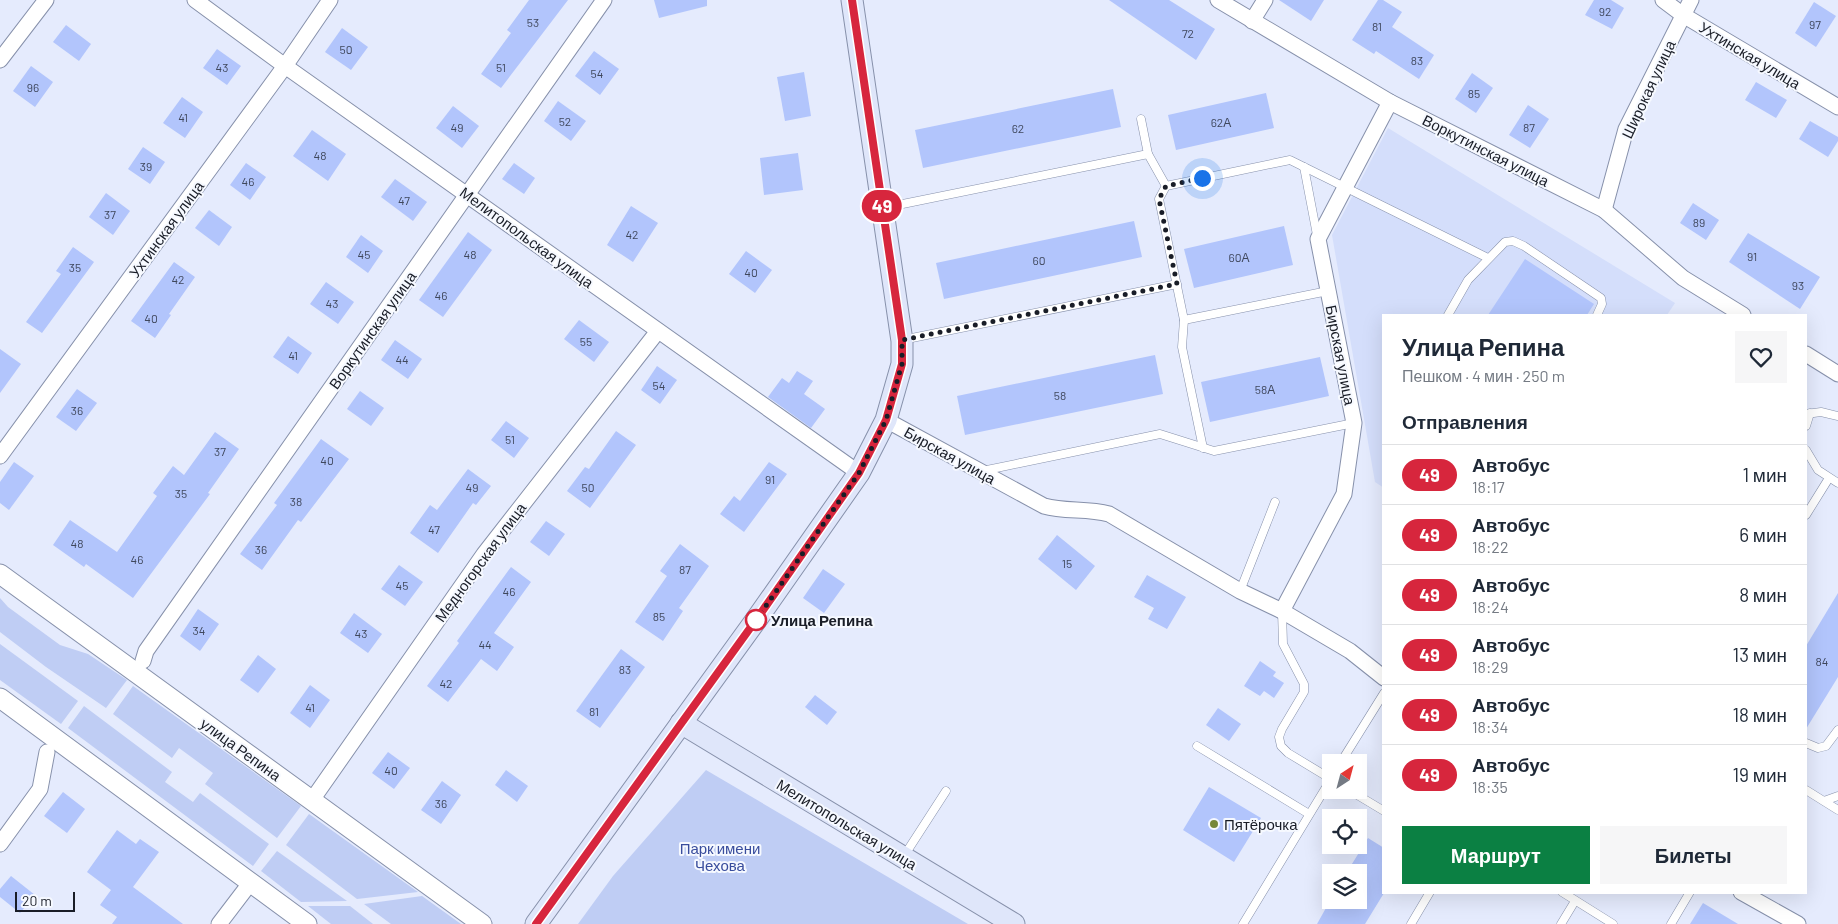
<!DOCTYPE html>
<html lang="ru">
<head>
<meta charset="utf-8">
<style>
  body { margin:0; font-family:Barlow,sans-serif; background:#f6f6f7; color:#1f2937; height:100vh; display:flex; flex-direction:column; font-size:19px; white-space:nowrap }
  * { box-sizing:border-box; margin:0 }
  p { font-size:16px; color:#747a83 }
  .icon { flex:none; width:28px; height:28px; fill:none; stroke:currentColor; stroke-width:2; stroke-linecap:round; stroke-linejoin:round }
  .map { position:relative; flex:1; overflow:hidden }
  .sheet { position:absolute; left:1382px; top:314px; width:425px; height:580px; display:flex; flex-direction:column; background:#fff; border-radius:0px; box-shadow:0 5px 20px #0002 }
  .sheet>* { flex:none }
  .badge { padding:0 10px; border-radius:16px; font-size:18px; line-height:32px }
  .needle { width:32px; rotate:36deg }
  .controls { position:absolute; left:1322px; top:754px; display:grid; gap:10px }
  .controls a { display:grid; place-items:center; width:45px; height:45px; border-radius:0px; background:#fff; box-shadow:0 5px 20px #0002; font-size:25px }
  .scale { position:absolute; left:15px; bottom:12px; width:60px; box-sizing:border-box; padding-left:5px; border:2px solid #191d27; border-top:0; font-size:14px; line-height:18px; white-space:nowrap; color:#191d27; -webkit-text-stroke:4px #f6f9ff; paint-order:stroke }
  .you { position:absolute; width:25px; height:25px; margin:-12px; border:4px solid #fff; border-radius:50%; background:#1a73e8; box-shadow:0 0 0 8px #1a73e833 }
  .map>.badge { position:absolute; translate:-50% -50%; box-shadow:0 0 0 2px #fff }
  h2 { padding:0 20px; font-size:19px; line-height:45px }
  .round { display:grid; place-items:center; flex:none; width:52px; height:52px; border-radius:0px; background:#f6f6f7 }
  .summary { display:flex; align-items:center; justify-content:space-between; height:85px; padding:0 20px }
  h1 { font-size:24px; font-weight:700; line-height:38px }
  .button { display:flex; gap:10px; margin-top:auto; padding:10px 20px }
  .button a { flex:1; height:58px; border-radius:0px; background:#0b8043; color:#fff; font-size:20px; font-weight:700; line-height:58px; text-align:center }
  .button a+a { background:#f6f6f7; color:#1f2937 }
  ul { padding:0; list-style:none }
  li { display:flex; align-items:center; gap:15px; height:60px; padding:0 20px; border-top:1px solid #e0e1e3 }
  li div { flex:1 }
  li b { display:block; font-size:19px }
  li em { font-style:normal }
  li .badge { min-width:55px; font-weight:700; text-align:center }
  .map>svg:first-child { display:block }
  .built { fill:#d4defb }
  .green { fill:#bfcdf4 }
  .building { fill:#b2c5fc }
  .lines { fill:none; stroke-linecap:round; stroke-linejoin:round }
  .service-casing { stroke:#8791ab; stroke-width:9 }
  .minor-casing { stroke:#8791ab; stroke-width:17 }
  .tertiary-casing { stroke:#8791ab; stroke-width:21 }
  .secondary-casing { stroke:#8791ab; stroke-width:23 }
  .service { stroke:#fff; stroke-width:8 }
  .minor { stroke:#fff; stroke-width:15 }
  .tertiary { stroke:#fff; stroke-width:19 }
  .secondary { stroke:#dfe6fa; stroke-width:21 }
  .line-casing { stroke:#fff; stroke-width:11 }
  .line { stroke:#d7263d; stroke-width:8 }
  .walk { stroke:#191d27; stroke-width:5; stroke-dasharray:0 9 }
  .stop-dot { fill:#fff; stroke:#d7263d; stroke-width:2.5 }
  .poi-dot { fill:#778838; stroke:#f6f9ff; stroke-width:2 }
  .labels { text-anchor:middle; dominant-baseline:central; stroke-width:4; stroke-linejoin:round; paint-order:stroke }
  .number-label { font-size:12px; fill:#3f475c }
  .street-label { font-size:15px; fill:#191d27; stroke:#f6f9ff }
  .stop-label { font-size:15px; font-weight:bold; fill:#191d27; stroke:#f6f9ff; text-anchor:start }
  .poi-label { font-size:15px; fill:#191d27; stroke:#f6f9ff; text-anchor:start }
  .park-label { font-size:15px; fill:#394d9d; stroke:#f6f9ff }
</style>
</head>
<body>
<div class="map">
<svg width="1838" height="924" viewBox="0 0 1838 924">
  <rect width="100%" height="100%" fill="#e5ebfd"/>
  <polygon class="built" points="1388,128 1675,303 1667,315 1384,315 1384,488 1375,482 1332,235"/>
  <g class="green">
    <polygon points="0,598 8,607 60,645 88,654 127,680 106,708 46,667 0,632"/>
    <polygon points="0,644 78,701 61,724 0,680"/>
    <polygon points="133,686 301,806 277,838 205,784 213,773 179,748 172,758 113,714"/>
    <polygon points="84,706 172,772 165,782 193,802 200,793 269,844 253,866 68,728"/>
    <polygon points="706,770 968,924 578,924 613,876"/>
    <polygon points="309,814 418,892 357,899 286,845"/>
    <polygon points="277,851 347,901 301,902 261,871"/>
    <polygon points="422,896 461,924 391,924 364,904"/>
    <polygon points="308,906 350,906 373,924 331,924"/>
  </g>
  <g class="building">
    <polygon points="529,0 568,0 501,88 481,74 511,33 507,30"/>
    <polygon points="654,0 707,0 707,6 659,18"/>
    <polygon points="1109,0 1169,0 1215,29 1196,60"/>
    <polygon points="1279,0 1324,0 1311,21"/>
    <polygon points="1378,0 1383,0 1402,12 1392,27 1434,55 1419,79 1376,51 1374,54 1352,40"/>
    <polygon points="1594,0 1611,0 1624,8 1612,29 1585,15"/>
    <polygon points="1814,2 1836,16 1816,47 1795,33"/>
    <polygon points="66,25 91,44 79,61 53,42"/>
    <polygon points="342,28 368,47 351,70 325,52"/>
    <polygon points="217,49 241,66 227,85 203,68"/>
    <polygon points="594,51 619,69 600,95 575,76"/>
    <polygon points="31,66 53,82 35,107 13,91"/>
    <polygon points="804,72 811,116 785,121 777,77"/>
    <polygon points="1472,73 1493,88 1476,113 1455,99"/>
    <polygon points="1756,82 1787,100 1776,118 1745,100"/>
    <polygon points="1113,89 1121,127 923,168 915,130"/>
    <polygon points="1266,93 1274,128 1176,150 1168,115"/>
    <polygon points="182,97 203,112 185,138 163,123"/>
    <polygon points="558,101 586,121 571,141 544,121"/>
    <polygon points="1528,105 1549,119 1530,148 1509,135"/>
    <polygon points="453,106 479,126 462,148 436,128"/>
    <polygon points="1810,121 1838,137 1838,141 1828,157 1799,139"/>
    <polygon points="312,130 346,154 328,181 293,156"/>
    <polygon points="143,147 165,162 150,184 128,169"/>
    <polygon points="798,153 803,190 764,195 760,158"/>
    <polygon points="246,163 266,177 250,200 230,185"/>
    <polygon points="514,163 535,178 524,194 502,179"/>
    <polygon points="395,179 427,202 413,221 381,197"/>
    <polygon points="106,193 130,211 113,235 89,217"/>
    <polygon points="1693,203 1719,220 1706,240 1680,223"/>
    <polygon points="631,206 658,223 633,262 607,245"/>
    <polygon points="209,210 232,227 219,246 195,228"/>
    <polygon points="1134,221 1142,257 944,299 936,263"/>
    <polygon points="1284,226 1293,265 1194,288 1184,249"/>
    <polygon points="468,232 492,250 443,317 419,300"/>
    <polygon points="1748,233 1820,277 1800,309 1729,262"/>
    <polygon points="361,235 383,251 368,273 346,257"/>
    <polygon points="73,247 94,262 42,333 26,322 61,274 56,271"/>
    <polygon points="746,251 772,270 755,293 729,274"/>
    <polygon points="1525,259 1594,304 1587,315 1488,315"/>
    <polygon points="174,262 195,277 169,314 171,315 155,338 131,321"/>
    <polygon points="326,282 354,302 338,324 310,304"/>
    <polygon points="579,320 609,342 594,362 564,339"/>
    <polygon points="288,336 312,353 298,374 273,357"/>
    <polygon points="395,340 422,359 408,379 381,360"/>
    <polygon points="0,349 21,364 0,393"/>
    <polygon points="1155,355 1163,394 965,435 957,396"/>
    <polygon points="1320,357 1329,396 1210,422 1201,382"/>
    <polygon points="657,366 677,380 660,404 641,390"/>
    <polygon points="797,371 813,381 804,394 825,409 811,428 768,397 782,378 789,383"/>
    <polygon points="77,389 97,403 76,431 56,417"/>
    <polygon points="360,391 384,408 371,426 347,409"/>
    <polygon points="506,421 529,438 514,458 491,440"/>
    <polygon points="616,431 636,445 590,508 567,491 585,467 589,469"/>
    <polygon points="215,432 239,449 208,493 210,494 133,598 86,564 84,567 53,545 70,520 117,552 157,496 153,493 173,466 184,475"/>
    <polygon points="321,439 349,459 301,522 298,520 262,570 240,554 277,505 274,503"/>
    <polygon points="14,462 34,476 9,510 0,503 0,482"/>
    <polygon points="769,462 787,474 744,532 720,514 734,496 740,501"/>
    <polygon points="468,469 491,486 476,505 473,503 438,553 410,533 430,505 437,510"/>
    <polygon points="546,521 565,534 549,556 530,542"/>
    <polygon points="1057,535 1095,566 1076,590 1038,559"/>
    <polygon points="680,544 709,566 679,608 683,611 663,641 635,622 667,576 660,571"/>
    <polygon points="399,565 423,582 405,606 381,589"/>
    <polygon points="511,567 531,582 494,633 514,647 497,671 481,659 448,702 427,686 459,643 457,641"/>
    <polygon points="823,569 845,584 824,613 803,598"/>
    <polygon points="1147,575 1186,597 1167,629 1148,619 1154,608 1134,597"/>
    <polygon points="1838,593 1838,677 1806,729 1806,646"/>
    <polygon points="198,609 219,624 200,651 180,636"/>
    <polygon points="354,613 382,634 368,653 340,633"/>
    <polygon points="621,649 645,667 600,728 576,711"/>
    <polygon points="258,655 276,669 258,693 240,680"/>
    <polygon points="1260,661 1276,672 1273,676 1284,683 1274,698 1264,691 1260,696 1244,686"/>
    <polygon points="310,685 330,700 310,728 290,713"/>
    <polygon points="815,695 837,712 827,725 805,707"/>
    <polygon points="1218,708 1241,724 1229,741 1206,725"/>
    <polygon points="388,752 410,768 394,789 372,773"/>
    <polygon points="506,770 528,786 517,802 495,785"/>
    <polygon points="442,781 461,795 441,824 421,810"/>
    <polygon points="1209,787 1261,818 1234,862 1183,830"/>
    <polygon points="63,792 85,809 67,833 44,816"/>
    <polygon points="117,830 136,844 140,839 159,852 133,887 183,924 112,924 117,917 100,905 111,890 87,872"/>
    <polygon points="1368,838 1384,848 1384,893 1365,924 1317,924 1331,899 1359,900 1359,872 1347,872"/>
    <polygon points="11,876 35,895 20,913 0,897 0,889"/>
    <polygon points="1703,903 1738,924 1690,924"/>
  </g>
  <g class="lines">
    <defs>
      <g id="service">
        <polyline points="1141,119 1148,154"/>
        <polyline points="1304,167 1317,235"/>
        <polyline points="1166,186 1159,199 1184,320 1182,347 1203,448"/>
        <polyline points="883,208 1148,154 1166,186 1290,160 1488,258"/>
        <polyline points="1448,315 1468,280 1505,242 1513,241 1524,246 1601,298 1602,304 1597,315"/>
        <polyline points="1184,320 1328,291"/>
        <polyline points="902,340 1177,284"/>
        <polyline points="1806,414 1821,412 1838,416"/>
        <polyline points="1806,426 1810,413"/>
        <polyline points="1806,450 1818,470 1838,483"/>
        <polyline points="982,471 1160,434 1214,451 1354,423"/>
        <polyline points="1806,515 1829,478"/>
        <polyline points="1240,591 1275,502"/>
        <polyline points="1282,611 1283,644 1304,684 1304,692 1282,729 1279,737 1281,746 1288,753 1331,779"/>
        <polyline points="1806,743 1818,748 1826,746 1838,730"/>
        <polyline points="1197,746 1309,814"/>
        <polyline points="1341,762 1384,693"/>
        <polyline points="1349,790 1384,811"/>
        <polyline points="1806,790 1838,810"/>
        <polyline points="1824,801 1838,796"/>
        <polyline points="904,856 946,791"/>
        <polyline points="1562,892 1613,924"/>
        <polyline points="1243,924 1331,779"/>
        <polyline points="1411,924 1430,892"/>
        <polyline points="1561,924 1575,901"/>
        <polyline points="1671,924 1690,892"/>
      </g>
      <g id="minor">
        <polyline points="195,0 285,66 859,473"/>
        <polyline points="1218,0 1390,102 1604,210 1683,278 1743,315"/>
        <polyline points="1663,0 1683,15 1838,107"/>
        <polyline points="1252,21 1265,0"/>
        <polyline points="0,60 46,0"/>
        <polyline points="1604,210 1626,129 1691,0"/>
        <polyline points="1806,354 1838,374"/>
        <path d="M886,420L1044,506C1065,512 1087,508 1109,514L1240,591L1282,611"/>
        <polyline points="0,456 285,66 330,0"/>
        <polyline points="143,661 146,651 604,0"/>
        <polyline points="1384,678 1350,651 1282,611 1344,494 1354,423 1318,239 1390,102"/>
        <polyline points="312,800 484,554 658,331"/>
        <polyline points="0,844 40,789 47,752"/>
        <polyline points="1741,892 1798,924"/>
        <polyline points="219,924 251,882"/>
      </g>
      <g id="tertiary">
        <polyline points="0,574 482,924"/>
        <polyline points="0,698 307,924"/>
      </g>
      <g id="secondary">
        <polyline points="681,723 1014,924"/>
        <polyline points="536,924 756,620 859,473 886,420 902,364 902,341 852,0"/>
      </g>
    </defs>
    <use href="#service" class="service-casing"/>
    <use href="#minor" class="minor-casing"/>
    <use href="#tertiary" class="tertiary-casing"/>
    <use href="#secondary" class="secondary-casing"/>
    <use href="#service" class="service"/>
    <use href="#minor" class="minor"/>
    <use href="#tertiary" class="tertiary"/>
    <use href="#secondary" class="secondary"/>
  </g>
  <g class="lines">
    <defs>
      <polyline id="line" points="536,924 756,620 859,473 886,420 902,364 902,340 852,0"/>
    </defs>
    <use href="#line" class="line-casing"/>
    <use href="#line" class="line"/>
    <polyline class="walk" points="756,620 859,473 886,420 902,364 902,340 1177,284 1159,199 1166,186 1202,178"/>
  </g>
  <circle class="stop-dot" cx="756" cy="620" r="10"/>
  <circle class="poi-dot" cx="1214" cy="824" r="5"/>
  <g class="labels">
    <g class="number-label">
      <text x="1605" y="11">92</text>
      <text x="533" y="22">53</text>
      <text x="1815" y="24">97</text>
      <text x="1377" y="26">81</text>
      <text x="1188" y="33">72</text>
      <text x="346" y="49">50</text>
      <text x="1417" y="60">83</text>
      <text x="222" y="67">43</text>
      <text x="501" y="67">51</text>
      <text x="597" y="73">54</text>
      <text x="33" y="87">96</text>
      <text x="1474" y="93">85</text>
      <text x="183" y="117">41</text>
      <text x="565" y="121">52</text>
      <text x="1221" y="122">62А</text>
      <text x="457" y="127">49</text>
      <text x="1529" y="127">87</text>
      <text x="1018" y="128">62</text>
      <text x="320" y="155">48</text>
      <text x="146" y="166">39</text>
      <text x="248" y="181">46</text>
      <text x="404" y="200">47</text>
      <text x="110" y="214">37</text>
      <text x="1699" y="222">89</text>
      <text x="632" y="234">42</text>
      <text x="364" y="254">45</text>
      <text x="470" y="254">48</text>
      <text x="1752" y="256">91</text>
      <text x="1239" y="257">60А</text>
      <text x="1039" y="260">60</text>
      <text x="75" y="267">35</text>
      <text x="751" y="272">40</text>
      <text x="178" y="279">42</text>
      <text x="1798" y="285">93</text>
      <text x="441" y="295">46</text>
      <text x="332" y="303">43</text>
      <text x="151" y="318">40</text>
      <text x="586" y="341">55</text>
      <text x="293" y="355">41</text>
      <text x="402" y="359">44</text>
      <text x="659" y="385">54</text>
      <text x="1265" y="389">58А</text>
      <text x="1060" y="395">58</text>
      <text x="77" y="410">36</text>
      <text x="510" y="439">51</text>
      <text x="220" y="451">37</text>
      <text x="327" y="460">40</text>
      <text x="770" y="479">91</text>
      <text x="472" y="487">49</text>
      <text x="588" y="487">50</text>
      <text x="181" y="493">35</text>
      <text x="296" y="501">38</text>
      <text x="434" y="529">47</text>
      <text x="77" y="543">48</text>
      <text x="261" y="549">36</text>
      <text x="137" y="559">46</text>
      <text x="1067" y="563">15</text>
      <text x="685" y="569">87</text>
      <text x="402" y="585">45</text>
      <text x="509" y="591">46</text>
      <text x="659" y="616">85</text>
      <text x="199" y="630">34</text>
      <text x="361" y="633">43</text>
      <text x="485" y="644">44</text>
      <text x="1822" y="661">84</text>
      <text x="625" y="669">83</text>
      <text x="446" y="683">42</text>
      <text x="310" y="707">41</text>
      <text x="594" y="711">81</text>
      <text x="391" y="770">40</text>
      <text x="441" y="803">36</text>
    </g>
    <g class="street-label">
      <text transform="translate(1750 55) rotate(31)">Ухтинская улица</text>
      <text transform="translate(1648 89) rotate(-65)">Широкая улица</text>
      <text transform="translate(1486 150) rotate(27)">Воркутинская улица</text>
      <text transform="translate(166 229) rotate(-54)">Ухтинская улица</text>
      <text transform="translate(527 237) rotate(36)">Мелитопольская улица</text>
      <text transform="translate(372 330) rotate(-55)">Воркутинская улица</text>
      <text transform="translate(1341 355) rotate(79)">Бирская улица</text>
      <text transform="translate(950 455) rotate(29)">Бирская улица</text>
      <text transform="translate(480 562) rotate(-54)">Медногорская улица</text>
      <text transform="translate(241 749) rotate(36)">улица Репина</text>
      <text transform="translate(847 824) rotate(31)">Мелитопольская улица</text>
    </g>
    <g class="stop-label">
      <text x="771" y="620">Улица Репина</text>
    </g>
    <g class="poi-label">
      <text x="1224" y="824">Пятёрочка</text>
    </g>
    <g class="park-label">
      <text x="720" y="848">Парк имени<tspan x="720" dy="17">Чехова</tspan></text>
    </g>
  </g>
</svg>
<div class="controls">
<a><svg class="needle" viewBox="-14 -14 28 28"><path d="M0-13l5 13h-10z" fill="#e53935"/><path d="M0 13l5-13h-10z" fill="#747a83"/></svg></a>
<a><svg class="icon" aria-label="locate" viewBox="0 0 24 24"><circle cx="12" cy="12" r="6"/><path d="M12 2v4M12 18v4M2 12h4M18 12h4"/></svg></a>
<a><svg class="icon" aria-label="layers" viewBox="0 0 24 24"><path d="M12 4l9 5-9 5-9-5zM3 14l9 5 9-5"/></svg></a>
</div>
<div class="scale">20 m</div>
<div class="you" style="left:1202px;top:178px"></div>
<b class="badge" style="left:882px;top:206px;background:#d7263d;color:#fff">49</b>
<section class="sheet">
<div class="summary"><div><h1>Улица Репина</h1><p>Пешком · 4 мин · 250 m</p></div><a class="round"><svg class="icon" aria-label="heart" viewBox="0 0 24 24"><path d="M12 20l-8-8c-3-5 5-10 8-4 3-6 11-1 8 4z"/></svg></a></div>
<h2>Отправления</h2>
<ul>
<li><span class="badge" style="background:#d7263d;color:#fff">49</span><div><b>Автобус</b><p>18:17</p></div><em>1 мин</em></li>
<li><span class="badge" style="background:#d7263d;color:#fff">49</span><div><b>Автобус</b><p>18:22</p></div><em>6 мин</em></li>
<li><span class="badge" style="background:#d7263d;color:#fff">49</span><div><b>Автобус</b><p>18:24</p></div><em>8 мин</em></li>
<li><span class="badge" style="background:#d7263d;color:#fff">49</span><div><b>Автобус</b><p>18:29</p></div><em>13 мин</em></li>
<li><span class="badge" style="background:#d7263d;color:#fff">49</span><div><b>Автобус</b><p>18:34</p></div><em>18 мин</em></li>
<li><span class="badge" style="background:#d7263d;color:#fff">49</span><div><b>Автобус</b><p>18:35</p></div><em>19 мин</em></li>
</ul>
<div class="button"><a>Маршрут</a><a>Билеты</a></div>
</section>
</div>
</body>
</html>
